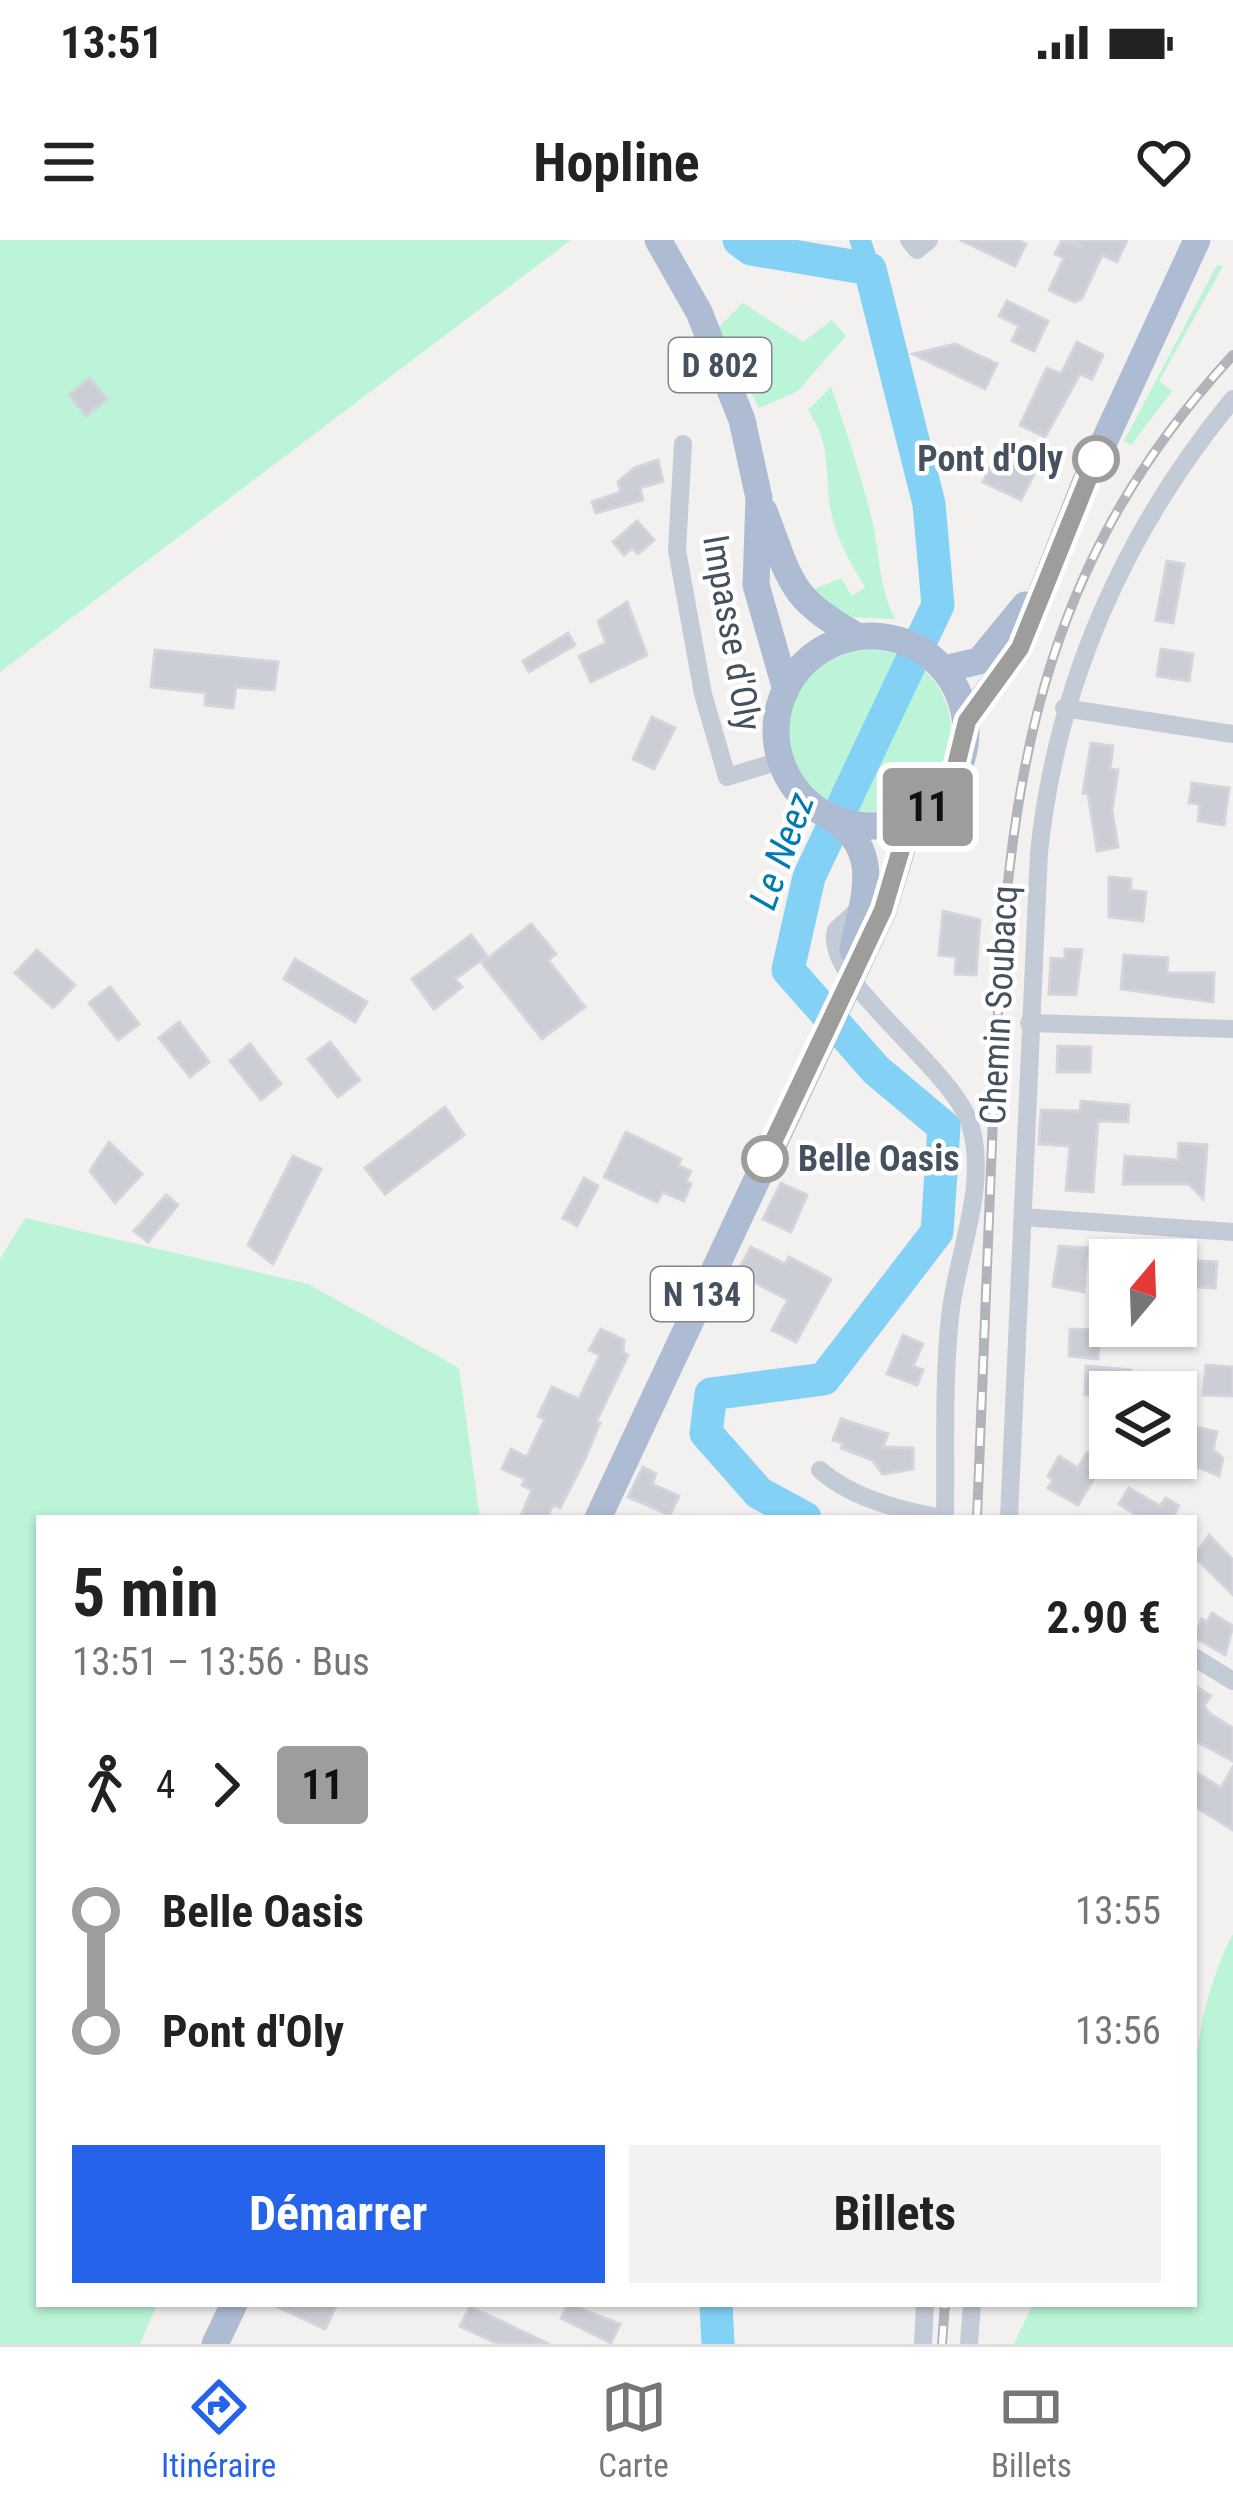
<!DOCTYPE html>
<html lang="fr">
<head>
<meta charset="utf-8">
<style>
  body { margin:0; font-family:"Roboto Condensed",sans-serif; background:#f2f2f2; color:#222; height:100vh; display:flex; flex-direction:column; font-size:45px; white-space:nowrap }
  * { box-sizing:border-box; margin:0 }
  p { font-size:39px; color:#767676 }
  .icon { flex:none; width:66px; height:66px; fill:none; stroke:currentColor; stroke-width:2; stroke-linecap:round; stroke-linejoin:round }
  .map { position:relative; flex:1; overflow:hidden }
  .details { position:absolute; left:36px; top:1275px; width:1161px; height:792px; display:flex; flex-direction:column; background:#fff; border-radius:0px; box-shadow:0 3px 9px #0004 }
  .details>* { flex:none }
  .badge { padding:0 24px; border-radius:9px; font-size:42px; line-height:78px }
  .needle { width:78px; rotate:19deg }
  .fabs { position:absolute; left:1089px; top:999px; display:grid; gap:24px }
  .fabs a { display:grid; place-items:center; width:108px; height:108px; border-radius:0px; background:#fff; box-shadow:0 3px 9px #0004; font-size:60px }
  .map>.badge { position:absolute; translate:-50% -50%; box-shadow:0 0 0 6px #fff }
  .legs { display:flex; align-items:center; gap:18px; height:132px; padding:0 36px; font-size:39px }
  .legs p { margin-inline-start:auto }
  .overview { display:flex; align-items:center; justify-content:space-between; height:204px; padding:0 36px }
  h1 { font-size:66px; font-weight:700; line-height:90px }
  .button { display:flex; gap:24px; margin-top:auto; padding:24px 36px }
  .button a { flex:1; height:138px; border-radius:0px; background:#2563eb; color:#fff; font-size:48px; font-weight:700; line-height:138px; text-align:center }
  .button a+a { background:#f2f2f2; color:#222 }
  ul { padding:0 36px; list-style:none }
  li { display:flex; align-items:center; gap:42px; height:120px; font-size:45px }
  li i { display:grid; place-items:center; width:18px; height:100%; margin:0 15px; background:currentColor }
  li i::after { content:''; width:30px; height:30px; margin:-15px; border:9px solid; border-radius:50%; background:#fff }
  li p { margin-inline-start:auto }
  li:first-child i { background:linear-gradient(#0000 50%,currentColor 0) }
  li:last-child i { background:linear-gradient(currentColor 50%,#0000 0) }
  .status { display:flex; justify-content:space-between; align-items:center; height:84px; padding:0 60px; background:#fff; direction:ltr }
  .status svg { height:33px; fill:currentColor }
  header { display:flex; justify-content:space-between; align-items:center; height:156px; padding:0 36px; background:#fff; font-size:54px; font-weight:700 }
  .tabs { display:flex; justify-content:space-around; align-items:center; height:168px; border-top:3px solid #e0e0e0; background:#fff; font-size:33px; color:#767676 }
  .tabs a { display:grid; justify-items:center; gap:6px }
  .tabs .active { color:#2563eb }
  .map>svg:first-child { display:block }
  .green { fill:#bbf4d7 }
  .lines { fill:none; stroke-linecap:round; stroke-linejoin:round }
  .canal { stroke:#83d2f6; stroke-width:21 }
  .river { stroke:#83d2f6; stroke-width:33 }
  .building { fill:#ccced6; stroke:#d4d5dc; stroke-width:3 }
  .minor { stroke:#c3cbd7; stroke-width:18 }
  .primary { stroke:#adbcd2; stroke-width:27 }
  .rail-casing { stroke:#b2b4bb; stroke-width:10 }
  .rail { stroke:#fff; stroke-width:6; stroke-dasharray:18; stroke-linecap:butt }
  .line-1-casing { stroke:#fff; stroke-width:27 }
  .line-1 { stroke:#9d9d9c; stroke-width:18 }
  .stop-1-dot { fill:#fff; stroke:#9d9d9c; stroke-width:6 }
  .labels { text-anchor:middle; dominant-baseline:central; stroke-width:9; stroke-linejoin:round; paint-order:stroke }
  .shield { fill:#fff; stroke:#7e8590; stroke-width:3 }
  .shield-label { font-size:33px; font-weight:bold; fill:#465160 }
  .stop-label { font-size:36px; font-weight:bold; fill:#465160; stroke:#fff; text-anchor:end }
  .street-label { font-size:36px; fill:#465160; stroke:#fff }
  .water-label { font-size:39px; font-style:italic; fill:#017ab1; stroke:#fff }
</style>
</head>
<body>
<div class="status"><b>13:51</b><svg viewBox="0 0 49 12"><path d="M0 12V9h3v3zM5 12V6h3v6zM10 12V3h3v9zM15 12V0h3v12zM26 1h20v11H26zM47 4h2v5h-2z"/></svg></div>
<header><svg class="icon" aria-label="menu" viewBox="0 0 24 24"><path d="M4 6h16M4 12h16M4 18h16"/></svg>Hopline<svg class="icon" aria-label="heart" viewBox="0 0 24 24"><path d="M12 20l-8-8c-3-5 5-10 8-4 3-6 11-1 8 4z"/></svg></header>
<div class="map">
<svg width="1233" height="2104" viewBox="0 0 1233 2104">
  <rect width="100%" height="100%" fill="#f3f0f0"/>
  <g class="green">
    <polygon points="0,0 571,0 0,432"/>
    <polygon points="1217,25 1223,26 1159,141 1172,151 1131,205 1124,201"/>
    <polygon points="743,63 803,102 832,80 846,96 798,151 759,168 719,87"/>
    <path d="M831,147C846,190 860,232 871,276C880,311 878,346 895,379L845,377L812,350L841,338L852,356L865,347C848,319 833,293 829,260C826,224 829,201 808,170Z"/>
    <circle cx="870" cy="491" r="81"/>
    <polygon points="25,978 308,1044 459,1128 480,1278 39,1278 39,2064 157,2064 140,2104 0,2104 0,1019"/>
    <path d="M1233,1694V2104H1014L1033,2064H1194C1194,1943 1175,1804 1233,1694Z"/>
  </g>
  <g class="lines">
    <polyline class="canal" points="860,0 870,29"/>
    <g class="river">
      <polyline points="739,0 751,9 870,29 929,264 938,365 809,637 788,730 876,830 944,887 937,992 824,1139 711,1154 706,1193 759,1253 805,1278"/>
      <polyline points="716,2064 718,2104"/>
    </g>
  </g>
  <g class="building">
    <polygon points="960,0 1017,0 1026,4 1015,26"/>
    <polygon points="1062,0 1083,7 1070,0 1127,0 1117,22 1102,15 1082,58 1075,62 1049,50 1064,18 1055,14"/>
    <polygon points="1007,61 1048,81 1034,111 1012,101 1019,86 999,76"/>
    <polygon points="1077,102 1103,115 1092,139 1080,134 1045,197 1020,185 1047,128 1061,134"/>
    <polygon points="955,104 997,124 985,149 913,114"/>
    <polygon points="90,138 107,159 86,176 69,155"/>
    <polygon points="1009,217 1036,230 1021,260 983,242 993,221 1005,227"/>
    <polygon points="658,220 663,241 640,248 643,260 596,273 592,262 621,252 618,242 634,228"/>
    <polygon points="637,281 654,300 638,314 632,308 624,315 613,302"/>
    <polygon points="1167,321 1184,324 1173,383 1156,380"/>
    <polygon points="627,362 647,415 591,442 579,416 606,403 598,381"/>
    <polygon points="568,393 575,405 529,432 523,421"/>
    <polygon points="1161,409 1193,414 1189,441 1157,436"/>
    <polygon points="155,410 278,422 274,450 236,447 233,468 205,465 206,453 151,447"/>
    <polygon points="652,477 675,488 654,529 633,519"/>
    <polygon points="1091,503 1113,506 1110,529 1118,530 1112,571 1118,607 1097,611 1088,554 1083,553"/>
    <polygon points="1192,543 1229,548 1224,585 1198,581 1200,564 1189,563"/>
    <polygon points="1109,637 1131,639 1130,650 1146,652 1143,681 1109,677"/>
    <polygon points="943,671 980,680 976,735 955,734 956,717 939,715"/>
    <polygon points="531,684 556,714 548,720 585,767 542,799 482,723"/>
    <polygon points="471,695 487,716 455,739 462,747 434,769 412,739"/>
    <polygon points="1065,709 1082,710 1076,755 1049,754 1051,718 1065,719"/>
    <polygon points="37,710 75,745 53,768 15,733"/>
    <polygon points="1124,715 1168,718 1167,733 1214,733 1213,762 1121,749"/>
    <polygon points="295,719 367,762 355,782 284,739"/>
    <polygon points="110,747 139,784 118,800 89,763"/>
    <polygon points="179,782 209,822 190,837 159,798"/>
    <polygon points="330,802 360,840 338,857 308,819"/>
    <polygon points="250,804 281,844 261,860 230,821"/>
    <polygon points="1058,806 1091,807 1090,832 1057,832"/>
    <polygon points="1081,861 1129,865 1128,882 1098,881 1093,952 1066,950 1070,906 1039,904 1041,870 1080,871"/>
    <polygon points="445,867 464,895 385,954 365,928"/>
    <polygon points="626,892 681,919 678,926 691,931 686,941 691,944 684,961 663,952 657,962 604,937"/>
    <polygon points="109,902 142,934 115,963 90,931"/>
    <polygon points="1179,903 1207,905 1203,959 1189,944 1123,944 1125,916 1178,920"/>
    <polygon points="293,916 321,929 273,1024 248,1005"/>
    <polygon points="584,938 598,946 577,986 563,978"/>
    <polygon points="781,943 807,955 791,992 763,979"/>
    <polygon points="166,955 178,965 148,1002 134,991"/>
    <polygon points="1059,1006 1087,1008 1084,1052 1053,1046"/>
    <polygon points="751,1007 785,1024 789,1017 831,1039 796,1102 772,1090 788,1060 737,1033"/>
    <polygon points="1180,1020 1217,1022 1215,1048 1178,1046"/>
    <polygon points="601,1089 624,1100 623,1112 628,1115 596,1182 600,1183 585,1219 560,1268 553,1265 547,1278 520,1278 532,1250 522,1245 525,1239 502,1229 511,1209 527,1217 545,1179 538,1176 552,1147 579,1159 600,1115 589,1110"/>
    <polygon points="1070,1089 1100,1090 1098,1119 1069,1116"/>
    <polygon points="903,1095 923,1104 913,1126 923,1130 917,1145 887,1134"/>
    <polygon points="1206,1125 1233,1127 1233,1156 1203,1155"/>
    <polygon points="1086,1126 1131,1130 1131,1152 1085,1155"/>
    <polygon points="841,1179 888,1194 883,1207 913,1208 913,1229 883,1234 872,1220 841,1208 844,1204 833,1200"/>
    <polygon points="1191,1186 1217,1192 1213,1210 1223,1218 1219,1236 1183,1221"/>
    <polygon points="1087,1213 1104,1222 1078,1265 1048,1248 1053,1240 1048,1236 1059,1216 1078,1228"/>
    <polygon points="643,1227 656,1234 652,1244 679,1256 670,1275 628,1257"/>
    <polygon points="1129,1248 1160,1266 1166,1258 1179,1266 1174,1275 1180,1278 1141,1278 1119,1264"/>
    <polygon points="1209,1295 1233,1320 1233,1355 1194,1316"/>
    <polygon points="1212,1373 1233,1386 1225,1415 1194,1397 1202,1379 1207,1382"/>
    <polygon points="1194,1445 1211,1456 1204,1466 1210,1474 1233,1488 1233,1521 1194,1500"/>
    <polygon points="1233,1527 1233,1590 1194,1566 1194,1531 1221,1548"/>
    <polygon points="271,2064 337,2064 325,2089"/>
    <polygon points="568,2064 620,2084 611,2103 561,2078"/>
    <polygon points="470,2067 499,2080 549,2104 498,2104 460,2086"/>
  </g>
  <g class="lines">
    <g class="minor">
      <polyline points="909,0 917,10 929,0"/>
      <polyline points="683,204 677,310 703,454 727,537 780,521"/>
      <polyline points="1064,468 1233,494"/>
      <path d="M861,667L836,690C821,741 954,827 971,887C988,949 956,1016 950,1077C943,1143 946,1212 945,1278"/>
      <polyline points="1029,783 1233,789"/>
      <polyline points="1023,977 1233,992"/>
      <path d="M820,1230C850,1257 902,1271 942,1278"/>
      <path d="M1009,1278L1039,612C1057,443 1125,290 1233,159"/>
      <polyline points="1194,1417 1233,1441"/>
      <polyline points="923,2104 925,2064"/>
      <polyline points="969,2104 972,2064"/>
    </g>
    <g class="primary">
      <polyline points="658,0 699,72 742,180 759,258 756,345 786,450"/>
      <path d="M764,271C791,341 788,358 857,396"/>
      <circle cx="871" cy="491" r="95"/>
      <polyline points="944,429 979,421 1025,365"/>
      <polyline points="966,481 1020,408 1085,243 1197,0"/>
      <path d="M838,582C883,616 862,661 853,710"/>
      <polyline points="598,1278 883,671 911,579"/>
      <polyline points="215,2104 234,2064"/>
    </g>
    <defs>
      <g id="rail">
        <path d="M977,1278C982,1144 988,1011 993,877C1005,580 1020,345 1233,115"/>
        <polyline points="942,2104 945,2064"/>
      </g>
    </defs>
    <use href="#rail" class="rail-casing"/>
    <use href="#rail" class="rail"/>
  </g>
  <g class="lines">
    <defs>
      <polyline id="line-1" points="765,919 883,670 910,579 928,567 954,534 967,481 1020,408 1096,219"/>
    </defs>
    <use href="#line-1" class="line-1-casing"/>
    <use href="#line-1" class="line-1"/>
  </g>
  <g class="stop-1-dot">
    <circle cx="1096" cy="219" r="21"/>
    <circle cx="765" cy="919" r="21"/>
  </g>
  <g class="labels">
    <g class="shield">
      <rect x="669" y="98" width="102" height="54" rx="9"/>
      <rect x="651" y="1027" width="102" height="54" rx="9"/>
    </g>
    <g class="shield-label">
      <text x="720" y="125">D 802</text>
      <text x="702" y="1054">N 134</text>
    </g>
    <g class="stop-label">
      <text x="1063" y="219">Pont d'Oly</text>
      <text x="798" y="919" text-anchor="start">Belle Oasis</text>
    </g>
    <g class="street-label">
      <text transform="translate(732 393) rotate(80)">Impasse d'Oly</text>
      <text transform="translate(999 765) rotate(-87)">Chemin Soubacq</text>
    </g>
    <g class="water-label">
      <text transform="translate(782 611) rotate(-70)">Le Neez</text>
    </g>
  </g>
</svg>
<div class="fabs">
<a><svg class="needle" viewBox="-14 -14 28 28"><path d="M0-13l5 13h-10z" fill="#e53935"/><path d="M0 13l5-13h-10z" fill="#767676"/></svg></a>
<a><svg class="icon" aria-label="layers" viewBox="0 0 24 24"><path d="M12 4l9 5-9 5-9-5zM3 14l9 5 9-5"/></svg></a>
</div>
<b class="badge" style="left:928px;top:567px;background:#9d9d9c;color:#111">11</b>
<section class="details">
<div class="overview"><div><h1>5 min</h1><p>13:51 – 13:56 · Bus</p></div><b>2.90 €</b></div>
<div class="legs"><svg class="icon" aria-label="walk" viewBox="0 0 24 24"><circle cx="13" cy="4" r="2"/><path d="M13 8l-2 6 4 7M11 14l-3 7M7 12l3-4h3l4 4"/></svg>4<svg class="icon" aria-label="forward" viewBox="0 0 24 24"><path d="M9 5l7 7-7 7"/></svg><b class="badge" style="background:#9d9d9c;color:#111">11</b></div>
<ul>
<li><i style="color:#9d9d9c"></i><b>Belle Oasis</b><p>13:55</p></li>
<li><i style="color:#9d9d9c"></i><b>Pont d'Oly</b><p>13:56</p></li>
</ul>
<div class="button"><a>Démarrer</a><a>Billets</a></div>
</section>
</div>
<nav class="tabs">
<a class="active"><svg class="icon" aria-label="directions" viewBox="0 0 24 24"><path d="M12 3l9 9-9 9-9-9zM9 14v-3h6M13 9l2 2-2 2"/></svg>Itinéraire</a>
<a><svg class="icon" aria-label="map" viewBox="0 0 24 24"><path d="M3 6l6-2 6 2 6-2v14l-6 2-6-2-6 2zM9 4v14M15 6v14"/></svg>Carte</a>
<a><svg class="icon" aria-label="tickets" viewBox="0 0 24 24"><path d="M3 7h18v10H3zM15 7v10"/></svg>Billets</a>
</nav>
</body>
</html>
